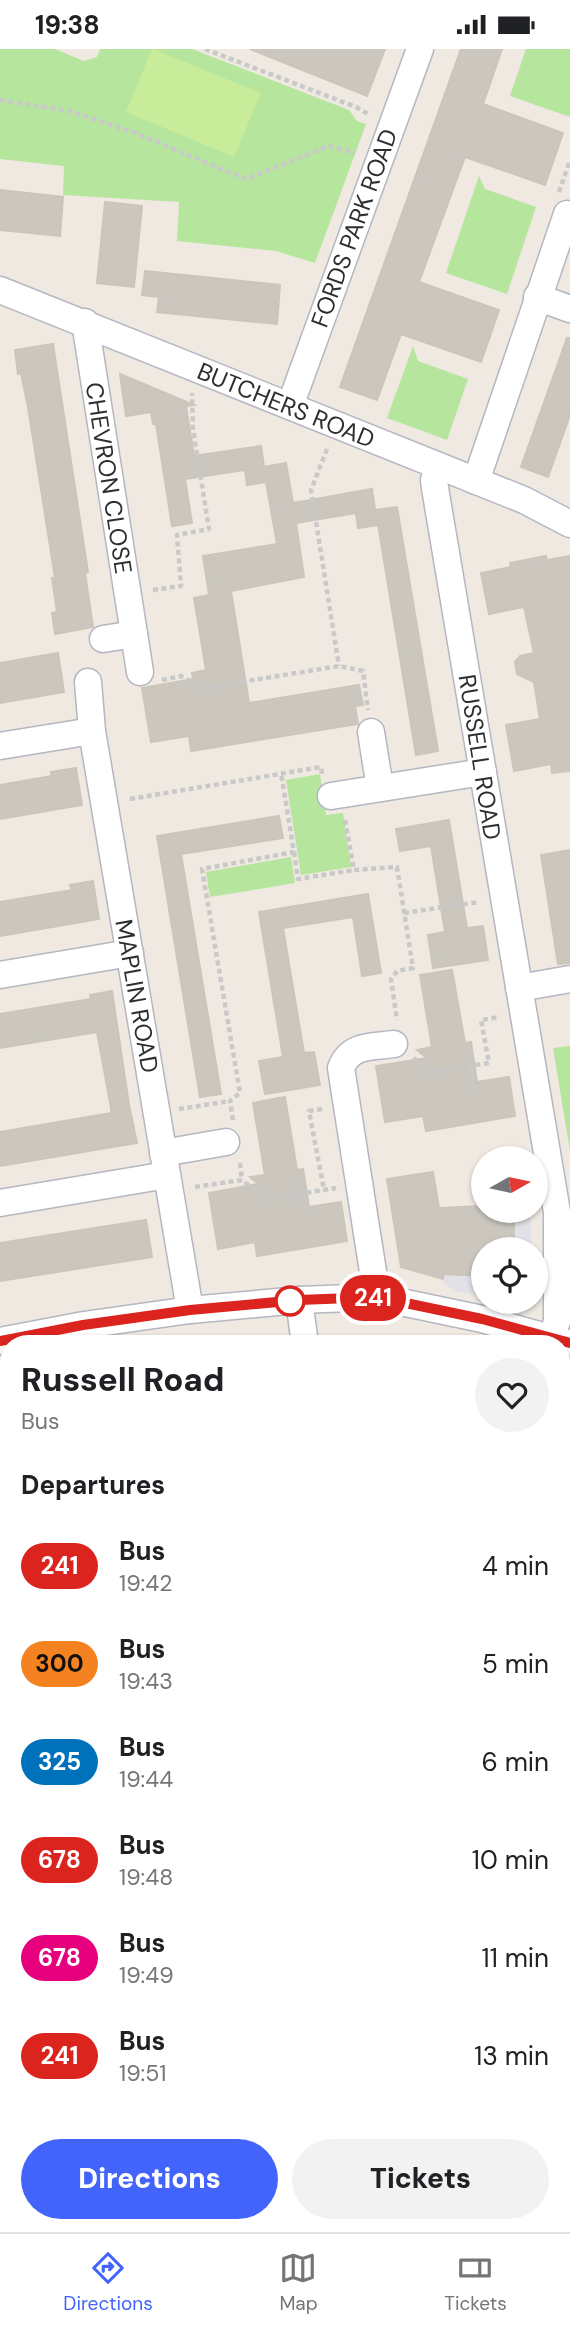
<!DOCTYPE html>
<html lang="en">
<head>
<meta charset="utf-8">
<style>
  body { margin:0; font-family:"DM Sans",sans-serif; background:#f2f2f2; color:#202124; height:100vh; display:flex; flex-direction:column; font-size:26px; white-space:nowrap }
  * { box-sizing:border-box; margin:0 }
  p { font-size:23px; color:#757577 }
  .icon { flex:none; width:38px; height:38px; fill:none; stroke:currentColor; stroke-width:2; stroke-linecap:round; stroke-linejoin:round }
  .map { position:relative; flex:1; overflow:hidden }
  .details { position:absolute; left:0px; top:1286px; width:570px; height:898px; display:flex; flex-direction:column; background:#fff; border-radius:28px 28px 0 0; box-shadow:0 2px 5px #0004 }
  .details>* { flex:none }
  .badge { padding:0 14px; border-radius:23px; font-size:24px; line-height:46px }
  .needle { width:46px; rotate:81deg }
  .controls { position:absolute; left:471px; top:1097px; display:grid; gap:14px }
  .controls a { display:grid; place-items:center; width:77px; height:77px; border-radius:50%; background:#fff; box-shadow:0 2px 5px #0004; font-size:35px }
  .map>.badge { position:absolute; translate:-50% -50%; box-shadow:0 0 0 4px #fff }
  h2 { padding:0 21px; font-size:26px; line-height:63px }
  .round { display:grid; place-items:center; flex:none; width:74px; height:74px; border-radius:37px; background:#f2f2f2 }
  .headline { display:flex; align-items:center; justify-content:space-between; height:119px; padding:0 21px }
  h1 { font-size:33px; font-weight:800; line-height:52px }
  .button { display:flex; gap:14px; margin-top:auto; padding:14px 21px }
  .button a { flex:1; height:80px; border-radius:42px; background:#4264fb; color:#fff; font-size:28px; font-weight:800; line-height:80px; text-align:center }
  .button a+a { background:#f2f2f2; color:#202124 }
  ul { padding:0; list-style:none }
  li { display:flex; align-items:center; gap:21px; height:98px; padding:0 21px }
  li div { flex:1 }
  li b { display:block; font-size:26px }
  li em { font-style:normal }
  li .badge { min-width:77px; font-weight:700; text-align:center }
  .status { display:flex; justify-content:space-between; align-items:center; height:49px; padding:0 35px; background:#fff; direction:ltr }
  .status svg { height:19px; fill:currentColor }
  .dock { display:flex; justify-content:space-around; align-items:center; height:98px; border-top:2px solid #e0e0e0; background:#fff; font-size:19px; color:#757577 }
  .dock a { display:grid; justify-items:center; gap:4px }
  .dock .current { color:#4264fb }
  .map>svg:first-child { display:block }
  .industrial { fill:#e3e1e8 }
  .green { fill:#b6e59e }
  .pitch { fill:#c9ec9a }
  .building { fill:#cbc7bf; stroke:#cbc5ba; stroke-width:2 }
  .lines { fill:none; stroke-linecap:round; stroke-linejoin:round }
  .minor-casing { stroke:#b4b7c1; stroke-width:29 }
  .path { stroke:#c9c9c9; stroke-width:4.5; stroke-dasharray:5 3.5; stroke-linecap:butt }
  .minor { stroke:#fff; stroke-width:26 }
  .path-bridge { stroke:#c9c9c9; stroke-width:4.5; stroke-dasharray:5 3.5; stroke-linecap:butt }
  .line-casing { stroke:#fff; stroke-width:16 }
  .line { stroke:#dc241f; stroke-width:10 }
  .stop-dot { fill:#fff; stroke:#dc241f; stroke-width:3.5 }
  .labels { text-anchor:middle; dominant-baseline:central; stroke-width:5; stroke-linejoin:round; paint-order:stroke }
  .street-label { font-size:24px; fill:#2e2e2e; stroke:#fff }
</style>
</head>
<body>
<div class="status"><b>19:38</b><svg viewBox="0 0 49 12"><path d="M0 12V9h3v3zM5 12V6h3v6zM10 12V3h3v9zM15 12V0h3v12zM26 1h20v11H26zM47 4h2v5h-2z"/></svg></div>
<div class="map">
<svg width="570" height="2183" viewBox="0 0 570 2183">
  <rect width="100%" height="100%" fill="#efe9e1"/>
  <polygon class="industrial" points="483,1157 483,1162 530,1162 532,1200 483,1200 483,1247 458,1243 443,1234 443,1230 445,1158"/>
  <g class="green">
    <polygon points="0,0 55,0 84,12 97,8 100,0 192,0 349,61 357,72 366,75 315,214 276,202 177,192 179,153 63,146 64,117 0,110"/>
    <polygon points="526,0 570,0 570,68 510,47"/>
    <polygon points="479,127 485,140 536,158 507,245 446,224"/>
    <polygon points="413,297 418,312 468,330 447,391 387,369"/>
    <polygon points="320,725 326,766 343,764 351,818 301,826 286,731"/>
    <polygon points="291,808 295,834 210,848 206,823"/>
    <polygon points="570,997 570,1102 553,999"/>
    <polygon points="570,1643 570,1688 562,1691 562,1669 565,1668 565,1644"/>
    <polygon points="392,2175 431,2175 432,2179 407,2183"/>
  </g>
  <polygon class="pitch" points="152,0 261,44 234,108 126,63"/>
  <g class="building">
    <polygon points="250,0 385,0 367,47"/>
    <polygon points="461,0 502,0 483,55 563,84 545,136 465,108 419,233 499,261 481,313 401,285 377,351 340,338"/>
    <polygon points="0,141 63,148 60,187 0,181"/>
    <polygon points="105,153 142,157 134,238 97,234"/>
    <polygon points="145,222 280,236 277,275 157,263 159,248 142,246"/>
    <polygon points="567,289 570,289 570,366 548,428 521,418"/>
    <polygon points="53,295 88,523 85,524 93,578 55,585 52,564 57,563 52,529 55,529 28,358 21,324 18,325 15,301"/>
    <polygon points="120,325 194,356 186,357 194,407 261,397 264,418 286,414 293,454 372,440 375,461 397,458 438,702 416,706 376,463 378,476 358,479 356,464 296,474 304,528 231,542 249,654 359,636 363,656 355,657 358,675 191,702 189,687 151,693 142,639 193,630 192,624 206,621 194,549 209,546 203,507 277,495 266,433 247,436 245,421 185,430 192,474 172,477 156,375 153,375 151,363 126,367"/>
    <polygon points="546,507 547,511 570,507 570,722 552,724 551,715 514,722 506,676 540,670 534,633 517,625 515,613 520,607 534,604 524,558 489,565 481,524 511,518 510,514"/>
    <polygon points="58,604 64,643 0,654 0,614"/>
    <polygon points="76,719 82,756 0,770 0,736 52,727 51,723"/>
    <polygon points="279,767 283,789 181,805 221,1045 200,1048 157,787"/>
    <polygon points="449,771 467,879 483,877 488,911 433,919 428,886 445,883 431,797 400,802 396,780"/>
    <polygon points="570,801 570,914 558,915 541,806"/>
    <polygon points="93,832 99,870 0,887 0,853 72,841 70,836"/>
    <polygon points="368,845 381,924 362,927 353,868 283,879 304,1004 314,1003 320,1036 265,1045 259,1012 283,1008 259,863"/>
    <polygon points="452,921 465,994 471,993 477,1033 509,1028 515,1067 426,1082 423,1067 385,1073 376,1017 427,1009 417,1001 432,998 420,926"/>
    <polygon points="112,942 129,1056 137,1094 0,1117 0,1083 111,1064 111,1059 97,983 0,999 0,965 91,950 90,946"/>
    <polygon points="285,1048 297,1121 303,1120 309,1158 341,1153 347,1192 257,1207 255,1193 218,1200 209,1144 258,1135 250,1128 265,1126 253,1054"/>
    <polygon points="433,1123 439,1159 483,1157 483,1162 514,1162 514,1200 483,1200 483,1227 443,1225 443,1230 401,1218 387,1130"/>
    <polygon points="146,1171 152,1208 0,1232 0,1194"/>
  </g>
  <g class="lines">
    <defs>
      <g id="minor">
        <polyline points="0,241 524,451 570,475"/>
        <polyline points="537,248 570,260"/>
        <polyline points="85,273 140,623"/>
        <polyline points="290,357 420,0"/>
        <polyline points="438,417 434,431 435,439 557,1163 557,1272 552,1289"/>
        <polyline points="476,432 567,165"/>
        <polyline points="103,590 134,585"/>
        <polyline points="88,633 92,682 190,1261"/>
        <polyline points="371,683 380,739"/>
        <polyline points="0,697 92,682"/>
        <polyline points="331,747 483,723"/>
        <polyline points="0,926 130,904"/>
        <polyline points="519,939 570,930"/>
        <polyline points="163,1104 226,1093"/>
        <polyline points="0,1154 167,1126"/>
        <path d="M377,1248L341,1019C350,995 372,998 394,995"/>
        <polyline points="299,1251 305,1295"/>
        <polyline points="0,1292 84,1276 190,1261 299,1251 377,1248 482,1270 567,1294"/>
        <polyline points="562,1373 570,1364"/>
        <polyline points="562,1620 570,1619"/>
        <polyline points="0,1626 9,1631"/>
        <polyline points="0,2011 9,2008"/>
        <polyline points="0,2032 9,2053"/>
        <polyline points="562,2138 570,2163"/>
        <polyline points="58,2175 61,2183"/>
        <polyline points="369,2175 371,2183"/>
      </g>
    </defs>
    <use href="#minor" class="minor-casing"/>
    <g class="path">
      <polyline points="205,0 356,58 370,66"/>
      <polyline points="0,51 69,62 135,84 246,130 329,97 355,104"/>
      <polyline points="559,143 570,111"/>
      <polyline points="327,400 311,441 339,617"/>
      <polyline points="153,541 181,537 177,486 209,480 193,380 192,344"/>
      <polyline points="162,631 181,627 202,639 234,634"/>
      <polyline points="241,633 339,617 363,622 368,661"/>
      <polyline points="130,750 321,718 322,725"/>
      <polyline points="345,771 354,821 397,818 413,919 397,922 391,930 397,971"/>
      <polyline points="294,803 298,830 354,821"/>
      <polyline points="404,864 479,853"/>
      <polyline points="413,1009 430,1023 489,1014 481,971 500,968"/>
      <polyline points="179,1060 230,1052"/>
      <polyline points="322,1060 309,1062 324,1141"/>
      <polyline points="233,1071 230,1052 240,1044 202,820 294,803 281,724"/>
      <polyline points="240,1114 242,1131"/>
      <polyline points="195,1138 242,1131 266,1150 336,1139"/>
      <polyline points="0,1973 9,1969"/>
      <polyline points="0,2173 9,2169"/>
    </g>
    <use href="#minor" class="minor"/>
    <g class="path-bridge">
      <polyline points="467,1003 474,1040"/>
      <polyline points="301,1130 307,1164"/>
    </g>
  </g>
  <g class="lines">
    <defs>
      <polyline id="line" points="0,1292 83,1276 190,1261 299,1251 377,1248 482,1270 570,1294"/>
    </defs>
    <use href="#line" class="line-casing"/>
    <use href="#line" class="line"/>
  </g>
  <circle class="stop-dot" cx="290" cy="1252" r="14"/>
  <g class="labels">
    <g class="street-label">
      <text transform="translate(354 179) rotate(-70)">FORDS PARK ROAD</text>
      <text transform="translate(286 356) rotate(22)">BUTCHERS ROAD</text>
      <text transform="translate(109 429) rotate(81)">CHEVRON CLOSE</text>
      <text transform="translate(480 708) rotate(81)">RUSSELL ROAD</text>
      <text transform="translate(137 947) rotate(80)">MAPLIN ROAD</text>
    </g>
  </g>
</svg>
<div class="controls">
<a><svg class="needle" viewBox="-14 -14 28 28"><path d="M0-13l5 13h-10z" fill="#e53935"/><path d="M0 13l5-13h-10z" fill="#757577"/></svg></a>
<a><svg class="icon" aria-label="locate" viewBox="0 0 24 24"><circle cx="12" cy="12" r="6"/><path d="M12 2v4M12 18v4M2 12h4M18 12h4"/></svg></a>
</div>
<b class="badge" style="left:373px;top:1249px;background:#dc241f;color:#fff">241</b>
<section class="details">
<div class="headline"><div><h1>Russell Road</h1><p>Bus</p></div><a class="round"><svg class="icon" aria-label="heart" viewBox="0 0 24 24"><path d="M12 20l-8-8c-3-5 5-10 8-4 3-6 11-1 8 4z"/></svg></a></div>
<h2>Departures</h2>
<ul>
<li><span class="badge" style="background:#dc241f;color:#fff">241</span><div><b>Bus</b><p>19:42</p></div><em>4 min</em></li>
<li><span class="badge" style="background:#f58220;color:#111">300</span><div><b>Bus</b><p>19:43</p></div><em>5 min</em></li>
<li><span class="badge" style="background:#0072bc;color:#fff">325</span><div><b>Bus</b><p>19:44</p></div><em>6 min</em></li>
<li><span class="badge" style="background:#dc241f;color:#fff">678</span><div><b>Bus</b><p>19:48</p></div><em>10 min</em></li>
<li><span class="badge" style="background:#e6007e;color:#fff">678</span><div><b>Bus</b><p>19:49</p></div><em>11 min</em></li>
<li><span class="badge" style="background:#dc241f;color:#fff">241</span><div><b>Bus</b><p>19:51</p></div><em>13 min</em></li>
</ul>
<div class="button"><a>Directions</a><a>Tickets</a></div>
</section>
</div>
<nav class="dock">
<a class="current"><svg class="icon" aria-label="directions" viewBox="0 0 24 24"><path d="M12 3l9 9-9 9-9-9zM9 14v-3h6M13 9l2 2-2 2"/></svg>Directions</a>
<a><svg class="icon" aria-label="map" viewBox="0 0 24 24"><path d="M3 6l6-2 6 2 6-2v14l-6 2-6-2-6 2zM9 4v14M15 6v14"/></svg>Map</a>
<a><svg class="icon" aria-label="tickets" viewBox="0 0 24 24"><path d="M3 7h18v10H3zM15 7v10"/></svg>Tickets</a>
</nav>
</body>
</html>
